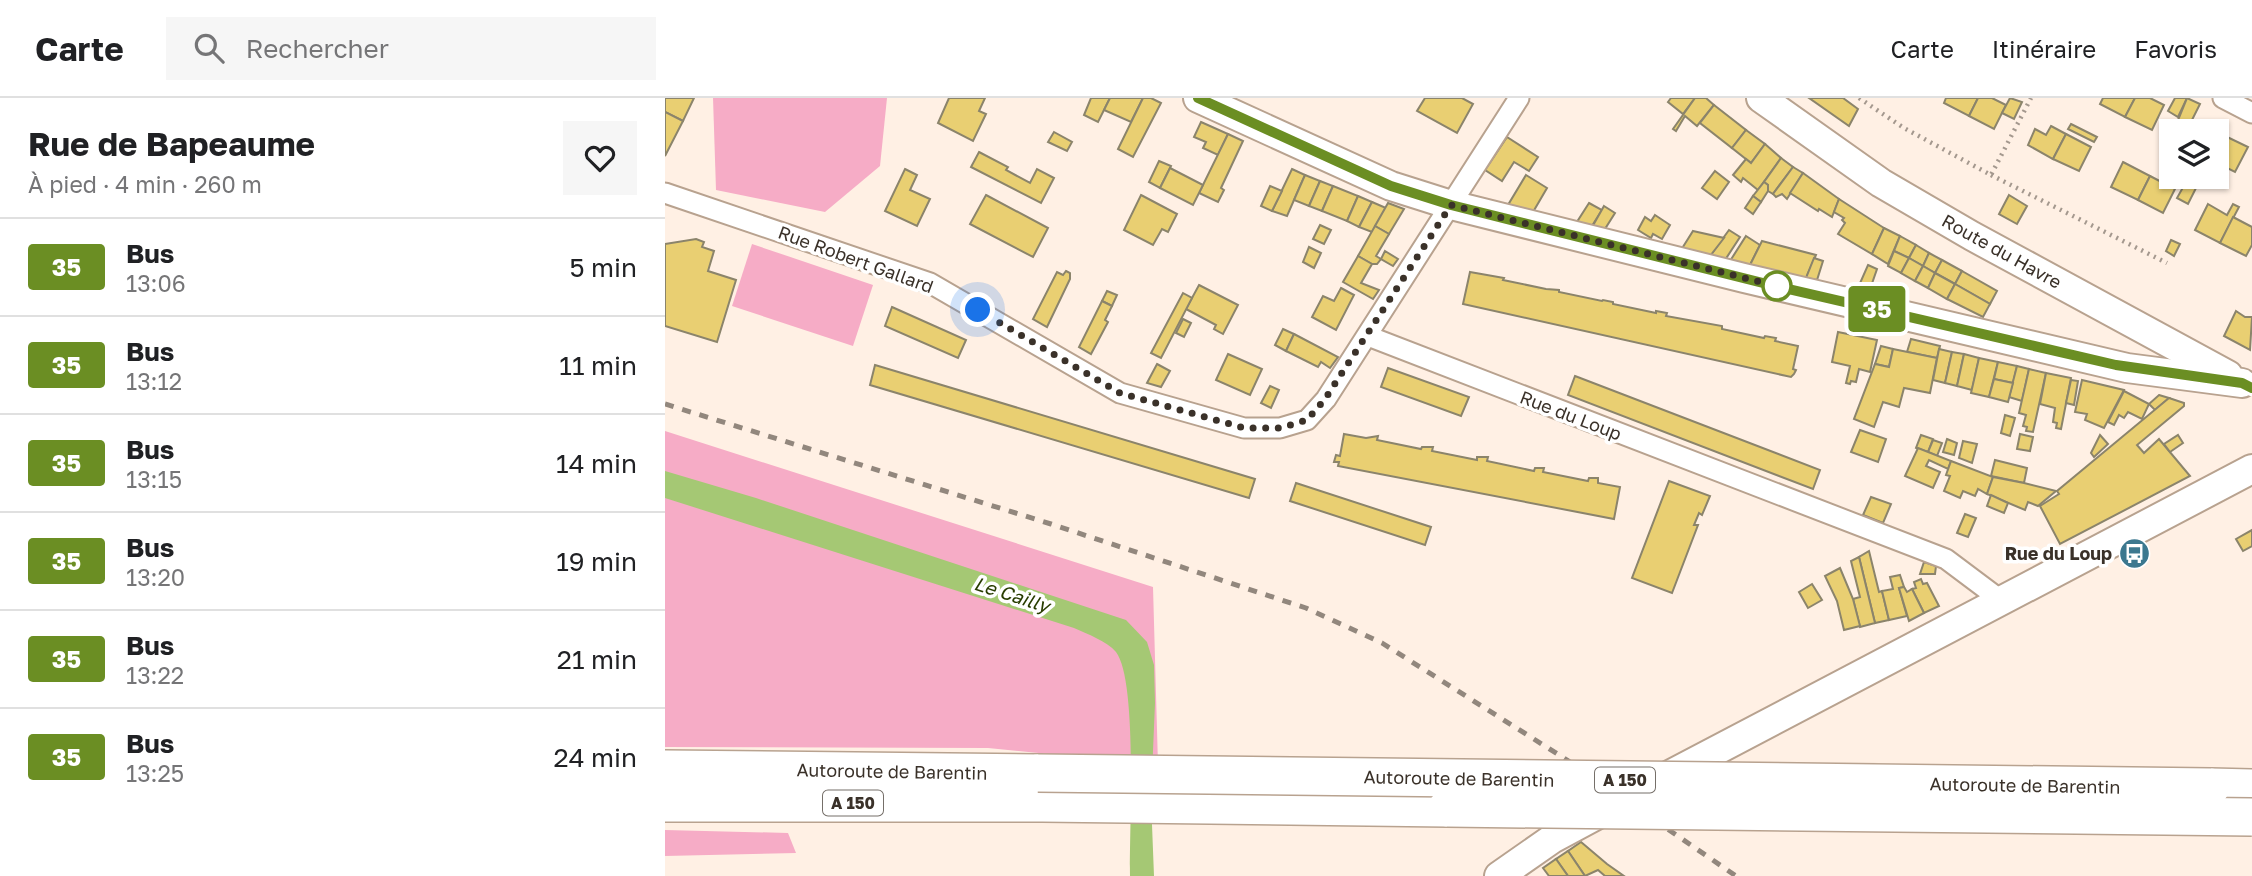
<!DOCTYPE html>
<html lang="fr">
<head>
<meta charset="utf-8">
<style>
  body { margin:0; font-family:"Golos Text",sans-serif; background:#f6f6f6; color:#202124; height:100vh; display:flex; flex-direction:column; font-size:26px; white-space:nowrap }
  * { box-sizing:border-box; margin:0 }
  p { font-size:23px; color:#757577 }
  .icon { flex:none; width:38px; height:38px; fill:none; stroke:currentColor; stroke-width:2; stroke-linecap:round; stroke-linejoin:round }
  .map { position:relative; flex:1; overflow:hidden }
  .sheet { display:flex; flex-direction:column; background:#fff; width:665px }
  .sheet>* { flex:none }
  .badge { padding:0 14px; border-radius:5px; font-size:24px; line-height:46px }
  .fabs { position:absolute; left:1494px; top:21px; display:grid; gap:14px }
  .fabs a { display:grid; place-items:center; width:70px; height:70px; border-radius:0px; background:#fff; box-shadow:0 2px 5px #0004; font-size:35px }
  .you { position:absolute; width:35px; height:35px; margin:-18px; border:5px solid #fff; border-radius:50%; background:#1a73e8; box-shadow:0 0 0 10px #1a73e833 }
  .map>.badge { position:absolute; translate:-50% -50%; box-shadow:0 0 0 4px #fff }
  .round { display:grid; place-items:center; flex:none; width:74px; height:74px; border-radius:0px; background:#f6f6f6 }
  .head { display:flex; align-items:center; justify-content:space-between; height:119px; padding:0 28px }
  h1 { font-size:33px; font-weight:700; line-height:52px }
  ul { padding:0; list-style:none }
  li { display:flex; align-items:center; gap:21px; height:98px; padding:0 28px; border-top:2px solid #e0e0e0 }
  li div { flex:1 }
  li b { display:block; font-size:26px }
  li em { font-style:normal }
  li .badge { min-width:77px; font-weight:700; text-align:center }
  header { display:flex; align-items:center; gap:42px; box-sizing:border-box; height:98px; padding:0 35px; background:#fff; border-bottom:2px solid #e0e0e0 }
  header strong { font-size:33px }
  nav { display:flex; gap:38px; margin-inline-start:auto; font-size:24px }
  .search { width:490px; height:63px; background:#f6f6f6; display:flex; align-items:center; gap:18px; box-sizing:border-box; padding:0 24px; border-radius:0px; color:#757577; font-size:26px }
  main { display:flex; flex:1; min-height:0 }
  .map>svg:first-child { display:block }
  .green { fill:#f6acc6 }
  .water { fill:#a5c874 }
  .building { fill:#e9cf72; stroke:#8b846b; stroke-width:2 }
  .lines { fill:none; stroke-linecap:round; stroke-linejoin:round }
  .street-casing { stroke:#b8a28f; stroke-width:23 }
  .secondary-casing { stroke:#b8a28f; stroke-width:32 }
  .highway-casing { stroke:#b8a28f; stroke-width:40 }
  .path { stroke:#a4988e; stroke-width:4.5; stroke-dasharray:2 5; stroke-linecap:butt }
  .street { stroke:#fff; stroke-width:19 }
  .secondary { stroke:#fff; stroke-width:28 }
  .highway { stroke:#fff; stroke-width:37 }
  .rail { stroke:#92877d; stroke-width:5; stroke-dasharray:9 9; stroke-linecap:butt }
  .highway-bridge-casing { stroke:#b8a28f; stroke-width:40; stroke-linecap:butt }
  .highway-bridge { stroke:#fff; stroke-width:37 }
  .line-casing { stroke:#fff; stroke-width:16 }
  .line { stroke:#6b8e23; stroke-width:10 }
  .walk { stroke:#3a3129; stroke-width:7; stroke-dasharray:0 12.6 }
  .stop-dot { fill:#fff; stroke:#6b8e23; stroke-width:3.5 }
  .labels { text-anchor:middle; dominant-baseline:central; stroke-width:7; stroke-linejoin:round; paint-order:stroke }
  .shield { fill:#fff; stroke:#756f69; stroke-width:2 }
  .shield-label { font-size:16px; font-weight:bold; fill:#3a3129 }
  .street-label { font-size:18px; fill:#3a3129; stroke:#fff }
  .poi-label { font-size:18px; font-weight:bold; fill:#3a3129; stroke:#fff; text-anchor:end }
  .water-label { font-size:19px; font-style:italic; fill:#283d00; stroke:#fff }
</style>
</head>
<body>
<header>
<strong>Carte</strong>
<div class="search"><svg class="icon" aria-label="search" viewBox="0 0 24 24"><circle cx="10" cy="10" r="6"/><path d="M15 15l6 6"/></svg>Rechercher</div>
<nav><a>Carte</a><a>Itinéraire</a><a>Favoris</a></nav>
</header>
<main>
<section class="sheet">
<div class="head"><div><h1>Rue de Bapeaume</h1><p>À pied · 4 min · 260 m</p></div><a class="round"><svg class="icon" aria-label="heart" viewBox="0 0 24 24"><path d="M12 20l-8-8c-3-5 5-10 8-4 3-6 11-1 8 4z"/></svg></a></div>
<ul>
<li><span class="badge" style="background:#6b8e23;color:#fff">35</span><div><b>Bus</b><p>13:06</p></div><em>5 min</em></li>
<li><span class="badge" style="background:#6b8e23;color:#fff">35</span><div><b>Bus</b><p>13:12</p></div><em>11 min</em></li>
<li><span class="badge" style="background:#6b8e23;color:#fff">35</span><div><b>Bus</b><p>13:15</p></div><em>14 min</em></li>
<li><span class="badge" style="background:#6b8e23;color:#fff">35</span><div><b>Bus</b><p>13:20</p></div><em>19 min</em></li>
<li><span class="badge" style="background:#6b8e23;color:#fff">35</span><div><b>Bus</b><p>13:22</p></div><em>21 min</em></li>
<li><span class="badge" style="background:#6b8e23;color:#fff">35</span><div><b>Bus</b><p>13:25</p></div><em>24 min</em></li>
</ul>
</section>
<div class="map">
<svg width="1587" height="778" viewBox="0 0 1587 778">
  <rect width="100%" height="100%" fill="#fff0e4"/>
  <g class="green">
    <polygon points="48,0 222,0 215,68 160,114 51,92"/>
    <polygon points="87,146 208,187 188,248 67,208"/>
    <polygon points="0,333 488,489 493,667 323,650 0,649"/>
    <polygon points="0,732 123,735 131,755 0,758"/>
  </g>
  <path class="water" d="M0,373L91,400L461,522L482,544L489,567L490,605L486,701L489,778H465C464,734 473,583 451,554C442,543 422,536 409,530L0,400Z"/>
  <g class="building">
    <polygon points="0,0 29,0 18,23 0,14"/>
    <polygon points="284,0 320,0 314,13 321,16 308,43 273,25"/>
    <polygon points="426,0 445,0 433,24 419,17"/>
    <polygon points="445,0 478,0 466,24 439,12"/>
    <polygon points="478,0 486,0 496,5 468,59 453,51"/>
    <polygon points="760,0 797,0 808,6 792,35 752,13"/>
    <polygon points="1006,0 1030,0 1018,16 1003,4"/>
    <polygon points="1030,0 1041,0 1049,7 1032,28 1020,18 1011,33 1008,31"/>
    <polygon points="1144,0 1178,0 1193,11 1184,28"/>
    <polygon points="1281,0 1313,0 1304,18 1279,5"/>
    <polygon points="1313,0 1327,0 1341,7 1329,31 1304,18"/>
    <polygon points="1345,0 1357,4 1349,21 1337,15"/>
    <polygon points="1438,0 1470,0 1460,19 1435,6"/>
    <polygon points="1470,0 1485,0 1499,7 1487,32 1460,19"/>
    <polygon points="1510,0 1522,0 1513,19 1503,13"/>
    <polygon points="1522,0 1535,6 1522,32 1511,27"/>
    <polygon points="1049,7 1081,32 1067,50 1035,25"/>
    <polygon points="0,14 18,23 0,58"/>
    <polygon points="536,24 563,36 553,57 538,50 541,44 529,39"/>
    <polygon points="1406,26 1432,39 1429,44 1403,31"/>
    <polygon points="1386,28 1401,36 1388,61 1363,47 1370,31 1381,37"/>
    <polygon points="1081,32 1100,46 1086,65 1067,50"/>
    <polygon points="389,34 407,44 402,53 383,44"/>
    <polygon points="563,36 578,43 556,90 559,92 553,104 534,95"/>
    <polygon points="1401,36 1426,49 1414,73 1388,61"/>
    <polygon points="1558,37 1583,49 1570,74 1552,65 1552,48"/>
    <polygon points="842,39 873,59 864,73 849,64 837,83 820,72"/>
    <polygon points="1100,46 1116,60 1093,92 1078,80 1076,84 1068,77 1081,61 1086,65"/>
    <polygon points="314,54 343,69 341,72 365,85 372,71 389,80 376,105 306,69"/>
    <polygon points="1116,60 1128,69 1108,96 1103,93 1103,87 1099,84"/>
    <polygon points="494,63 506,68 495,90 484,84"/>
    <polygon points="1458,64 1485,78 1473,102 1446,89"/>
    <polygon points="1128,69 1138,75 1122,101 1117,96 1111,99 1108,96"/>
    <polygon points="505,70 538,87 528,107 495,90"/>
    <polygon points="240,71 252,77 245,92 265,101 252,128 220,113"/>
    <polygon points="627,71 640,77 622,118 607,113"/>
    <polygon points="1050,73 1064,84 1052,101 1037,90"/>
    <polygon points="1138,75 1174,101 1167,119 1154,111 1153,113 1125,95"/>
    <polygon points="640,77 655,83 644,108 629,102"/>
    <polygon points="861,77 882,90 868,114 843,107"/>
    <polygon points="1485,78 1510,91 1498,115 1473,102"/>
    <polygon points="655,83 668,88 657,113 644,108"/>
    <polygon points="1099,84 1103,87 1103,93 1096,104 1088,98"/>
    <polygon points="1521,84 1532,88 1523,106 1512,100"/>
    <polygon points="605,88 617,93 607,113 596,108"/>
    <polygon points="668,88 693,98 682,123 657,113"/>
    <polygon points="321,97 383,130 368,159 305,126"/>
    <polygon points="476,97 512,116 503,134 497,131 488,147 459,132"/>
    <polygon points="1344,97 1362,108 1352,126 1334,116"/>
    <polygon points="693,98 707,104 694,129 682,123"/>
    <polygon points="1088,98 1096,104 1088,116 1080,110"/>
    <polygon points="1174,101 1219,130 1207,156 1173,136 1180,125 1177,122 1179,120 1169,114"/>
    <polygon points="707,104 721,110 707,134 694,129"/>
    <polygon points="723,105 739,111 724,136 710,128"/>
    <polygon points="924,105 937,112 925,131 910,127"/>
    <polygon points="1543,106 1562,117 1568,106 1574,109 1555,145 1530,132"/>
    <polygon points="939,108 950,115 938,134 926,131"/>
    <polygon points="990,117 1005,127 997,141 988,136 986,140 973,132 980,119 986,123"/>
    <polygon points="1568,119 1587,129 1587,147 1581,158 1555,145"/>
    <polygon points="655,127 666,132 659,146 648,141"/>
    <polygon points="710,128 724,136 711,158 716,161 712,166 707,166 693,158"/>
    <polygon points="1219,130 1235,138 1223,166 1207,156"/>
    <polygon points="1064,132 1075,139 1060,162 1045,158"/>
    <polygon points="1028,133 1059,140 1045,158 1016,152"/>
    <polygon points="1081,138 1095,147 1085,167 1065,163"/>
    <polygon points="1235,138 1251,147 1244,160 1229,153"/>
    <polygon points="31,141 39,144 37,149 49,153 43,173 71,182 52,244 0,228 0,146"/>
    <polygon points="1506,142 1515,146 1509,158 1501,153"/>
    <polygon points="1097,143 1151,157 1141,180 1085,167"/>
    <polygon points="1251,147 1264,155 1258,168 1244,160"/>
    <polygon points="644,149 656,155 649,170 638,164"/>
    <polygon points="720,153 733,161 728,168 716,161"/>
    <polygon points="1229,153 1244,160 1236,175 1223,168"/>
    <polygon points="1264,155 1277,162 1270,175 1258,168"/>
    <polygon points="693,158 707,166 696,185 714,192 708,201 678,184"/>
    <polygon points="1149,160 1158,163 1152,182 1141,180"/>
    <polygon points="1244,160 1258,168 1250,183 1236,175"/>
    <polygon points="1277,162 1297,173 1290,186 1270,175"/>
    <polygon points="1203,167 1212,171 1204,194 1192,192"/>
    <polygon points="1258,168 1270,175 1263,190 1250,183"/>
    <polygon points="401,173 405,175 405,181 382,229 368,221 392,174 398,177"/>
    <polygon points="1297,173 1332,193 1325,206 1290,186"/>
    <polygon points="805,174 839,180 838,182 881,191 894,192 894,194 937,203 938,202 948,204 948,206 991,215 991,213 1002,215 1001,218 1057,228 1057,231 1099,240 1100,238 1111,240 1110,243 1133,248 1128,271 1131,272 1129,276 1126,279 798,206"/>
    <polygon points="1270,175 1290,186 1282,201 1263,190"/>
    <polygon points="1290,186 1325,206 1318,219 1282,201"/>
    <polygon points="534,187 573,207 558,236 549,231 551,227 521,211"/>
    <polygon points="676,190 689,197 671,232 647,219 658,198 669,203"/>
    <polygon points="442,193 452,197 447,208 437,203"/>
    <polygon points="518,195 527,200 496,260 486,255"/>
    <polygon points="437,203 447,208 440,222 443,224 426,256 414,249"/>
    <polygon points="227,209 301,242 293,260 220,228"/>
    <polygon points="1571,213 1580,219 1587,219 1585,252 1559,238"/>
    <polygon points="518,221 526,225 519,239 511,235"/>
    <polygon points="618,231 629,236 621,253 610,247"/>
    <polygon points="1173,234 1212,242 1205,274 1194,271 1191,284 1186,283 1185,286 1181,285 1185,268 1167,264"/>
    <polygon points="629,236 673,259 665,270 656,264 653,269 621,253"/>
    <polygon points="1246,241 1275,248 1272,260 1242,254"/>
    <polygon points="1216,248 1228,251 1224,269 1210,266"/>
    <polygon points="1228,251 1272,260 1265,295 1239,290 1234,309 1218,304 1209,329 1189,321 1210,266 1224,269"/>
    <polygon points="1274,251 1287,254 1280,285 1268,282"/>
    <polygon points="1287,254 1299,256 1292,288 1280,285"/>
    <polygon points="563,256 597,271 585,297 551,282"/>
    <polygon points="1299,256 1314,260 1307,292 1292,288"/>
    <polygon points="1314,260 1333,264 1324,299 1306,295"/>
    <polygon points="1333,264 1352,268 1348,285 1329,281"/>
    <polygon points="492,266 505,273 496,289 482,285"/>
    <polygon points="210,267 590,381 584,400 205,287"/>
    <polygon points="1352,268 1364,271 1357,303 1344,299"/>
    <polygon points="723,270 804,299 796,318 716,289"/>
    <polygon points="1364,271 1381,275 1368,334 1361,333 1362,329 1358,328 1361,317 1354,315"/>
    <polygon points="1381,275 1406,280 1396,331 1391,330 1392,325 1388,324 1390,310 1375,306"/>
    <polygon points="910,278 1155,372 1148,391 903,297"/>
    <polygon points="1329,281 1348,285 1343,304 1324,299"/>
    <polygon points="1406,282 1413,283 1409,307 1401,305"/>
    <polygon points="1417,282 1459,292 1439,330 1420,322 1422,316 1410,314"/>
    <polygon points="605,288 614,292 606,310 596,305"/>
    <polygon points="1459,293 1484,306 1477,321 1463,314 1459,320 1454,317 1449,327 1443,324"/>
    <polygon points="1494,297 1504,300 1490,312 1484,306"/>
    <polygon points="1504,300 1519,305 1519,308 1472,347 1479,355 1494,341 1525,378 1395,446 1375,408 1394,396 1392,393"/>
    <polygon points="1340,317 1350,320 1345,338 1336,335"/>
    <polygon points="1195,332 1221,341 1213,364 1186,354"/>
    <polygon points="679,336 701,340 713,338 712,342 756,351 757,349 768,349 767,353 812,362 812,359 823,359 822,363 869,373 870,370 879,370 878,374 923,383 924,380 933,380 933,385 955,389 949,421 673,368 674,364 669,364 671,357 675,358"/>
    <polygon points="1355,336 1368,339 1365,353 1352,351"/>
    <polygon points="1256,337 1268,341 1263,354 1251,350"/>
    <polygon points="1435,337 1443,346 1429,359 1426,355"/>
    <polygon points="1513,337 1518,345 1505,354 1499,346"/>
    <polygon points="1282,341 1292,345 1289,357 1278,354"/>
    <polygon points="1268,342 1277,345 1272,358 1263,354"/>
    <polygon points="1298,343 1312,346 1307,365 1294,360"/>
    <polygon points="1253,350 1286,363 1283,371 1264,362 1261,368 1275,374 1268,390 1240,378"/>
    <polygon points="1330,362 1362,370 1359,385 1326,378"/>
    <polygon points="1286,363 1328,379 1322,396 1313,391 1310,398 1298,393 1295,400 1279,393 1285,378 1281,377"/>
    <polygon points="1328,379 1359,385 1391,393 1373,408 1363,404 1360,412 1322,396"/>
    <polygon points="1004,383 1045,398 1037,417 1034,415 1029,427 1033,427 1007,495 967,480"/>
    <polygon points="631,385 766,429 760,447 625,403"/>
    <polygon points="1326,397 1343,405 1339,415 1322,408"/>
    <polygon points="1206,399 1226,406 1218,425 1198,417"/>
    <polygon points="1300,416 1311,420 1303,439 1292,435"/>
    <polygon points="1587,432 1587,448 1578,453 1571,441"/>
    <polygon points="1204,453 1214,494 1217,493 1224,522 1210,525 1194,459"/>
    <polygon points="1194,459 1210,525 1195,529 1188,501 1195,499 1186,463"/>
    <polygon points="1259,464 1271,468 1270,476 1255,476"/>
    <polygon points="1175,470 1188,501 1195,528 1179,532 1172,503 1160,478"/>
    <polygon points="1235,477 1239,489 1234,490 1242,518 1224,522 1217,493 1228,491 1225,479"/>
    <polygon points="1256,481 1258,486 1262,485 1274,508 1259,515 1247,491 1251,490 1249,484"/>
    <polygon points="1147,486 1157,502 1143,510 1134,494"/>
    <polygon points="1239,489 1242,494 1247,491 1259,515 1244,523 1234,490"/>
    <polygon points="916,744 942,766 959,778 940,778 933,772 920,778 903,753"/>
    <polygon points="903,753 920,778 903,778 891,761"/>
    <polygon points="891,761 903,778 884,778 878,770"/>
  </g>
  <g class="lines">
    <defs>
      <g id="street">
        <polyline points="1558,0 1587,15"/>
        <polyline points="0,95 265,185 455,295 579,330 615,330 642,322 661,301 854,0"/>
        <polyline points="703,238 1281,461 1337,503"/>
      </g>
      <g id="secondary">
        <polyline points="533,0 726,88 786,107 1079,180 1462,270 1577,285"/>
        <polyline points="1096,0 1216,85 1307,138 1563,277"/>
        <polyline points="995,682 1587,371"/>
        <polyline points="834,778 887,741 941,712"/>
      </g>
      <g id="highway">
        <polyline points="0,671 373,675"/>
        <polyline points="1546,689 1587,690"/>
        <polyline points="0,705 377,705 782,710"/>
      </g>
    </defs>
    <use href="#street" class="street-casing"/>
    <use href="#secondary" class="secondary-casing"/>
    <use href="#highway" class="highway-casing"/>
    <g class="path">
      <polyline points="1194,0 1239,30 1326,77 1366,0"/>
      <polyline points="1326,77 1502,165"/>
    </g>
    <use href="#street" class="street"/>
    <use href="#secondary" class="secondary"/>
    <use href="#highway" class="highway"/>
    <polyline class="rail" points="0,306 386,426 641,510 717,545 902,662 1071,778"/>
    <defs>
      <g id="highway-bridge">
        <polyline points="373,675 1546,689"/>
        <polyline points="782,710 1587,719"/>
      </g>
    </defs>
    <use href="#highway-bridge" class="highway-bridge-casing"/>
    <use href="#highway-bridge" class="highway-bridge"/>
  </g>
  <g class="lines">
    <defs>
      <polyline id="line" points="533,0 726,88 786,107 1102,186 1451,267 1577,285 1587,290"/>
    </defs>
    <use href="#line" class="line-casing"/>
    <use href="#line" class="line"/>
    <polyline class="walk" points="313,212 455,295 579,330 615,330 642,322 660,301 786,107 1112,188"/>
  </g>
  <defs>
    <symbol id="bus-disc" viewBox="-11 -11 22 22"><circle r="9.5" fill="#3c788f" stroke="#fff"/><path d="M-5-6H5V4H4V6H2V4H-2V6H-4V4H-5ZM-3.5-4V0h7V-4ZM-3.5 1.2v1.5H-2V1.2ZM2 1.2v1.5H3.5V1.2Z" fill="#fff"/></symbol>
  </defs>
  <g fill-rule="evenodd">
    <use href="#bus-disc" x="1452" y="438" width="35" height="35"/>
  </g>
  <circle class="stop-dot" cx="1112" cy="188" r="14"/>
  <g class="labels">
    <g class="shield">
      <rect x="930" y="669.5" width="60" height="25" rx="5"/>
      <rect x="158" y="692.5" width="60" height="25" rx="5"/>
    </g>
    <g class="shield-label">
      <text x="960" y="682">A 150</text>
      <text x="188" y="705">A 150</text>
    </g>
    <g class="street-label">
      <text transform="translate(1337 153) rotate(29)">Route du Havre</text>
      <text transform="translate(191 161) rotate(20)">Rue Robert Gallard</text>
      <text transform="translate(906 317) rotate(21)">Rue du Loup</text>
      <text transform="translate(227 673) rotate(1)">Autoroute de Barentin</text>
      <text transform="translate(794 680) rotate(1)">Autoroute de Barentin</text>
      <text transform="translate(1360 687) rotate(1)">Autoroute de Barentin</text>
    </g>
    <g class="poi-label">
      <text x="1447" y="455">Rue du Loup</text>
    </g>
    <g class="water-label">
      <text transform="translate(347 496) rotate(18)">Le Cailly</text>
    </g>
  </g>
</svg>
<div class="fabs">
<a><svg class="icon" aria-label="layers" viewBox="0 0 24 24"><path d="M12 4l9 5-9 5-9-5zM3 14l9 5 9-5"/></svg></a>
</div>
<div class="you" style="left:313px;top:212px"></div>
<b class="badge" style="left:1212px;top:211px;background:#6b8e23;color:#fff">35</b>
</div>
</main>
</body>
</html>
